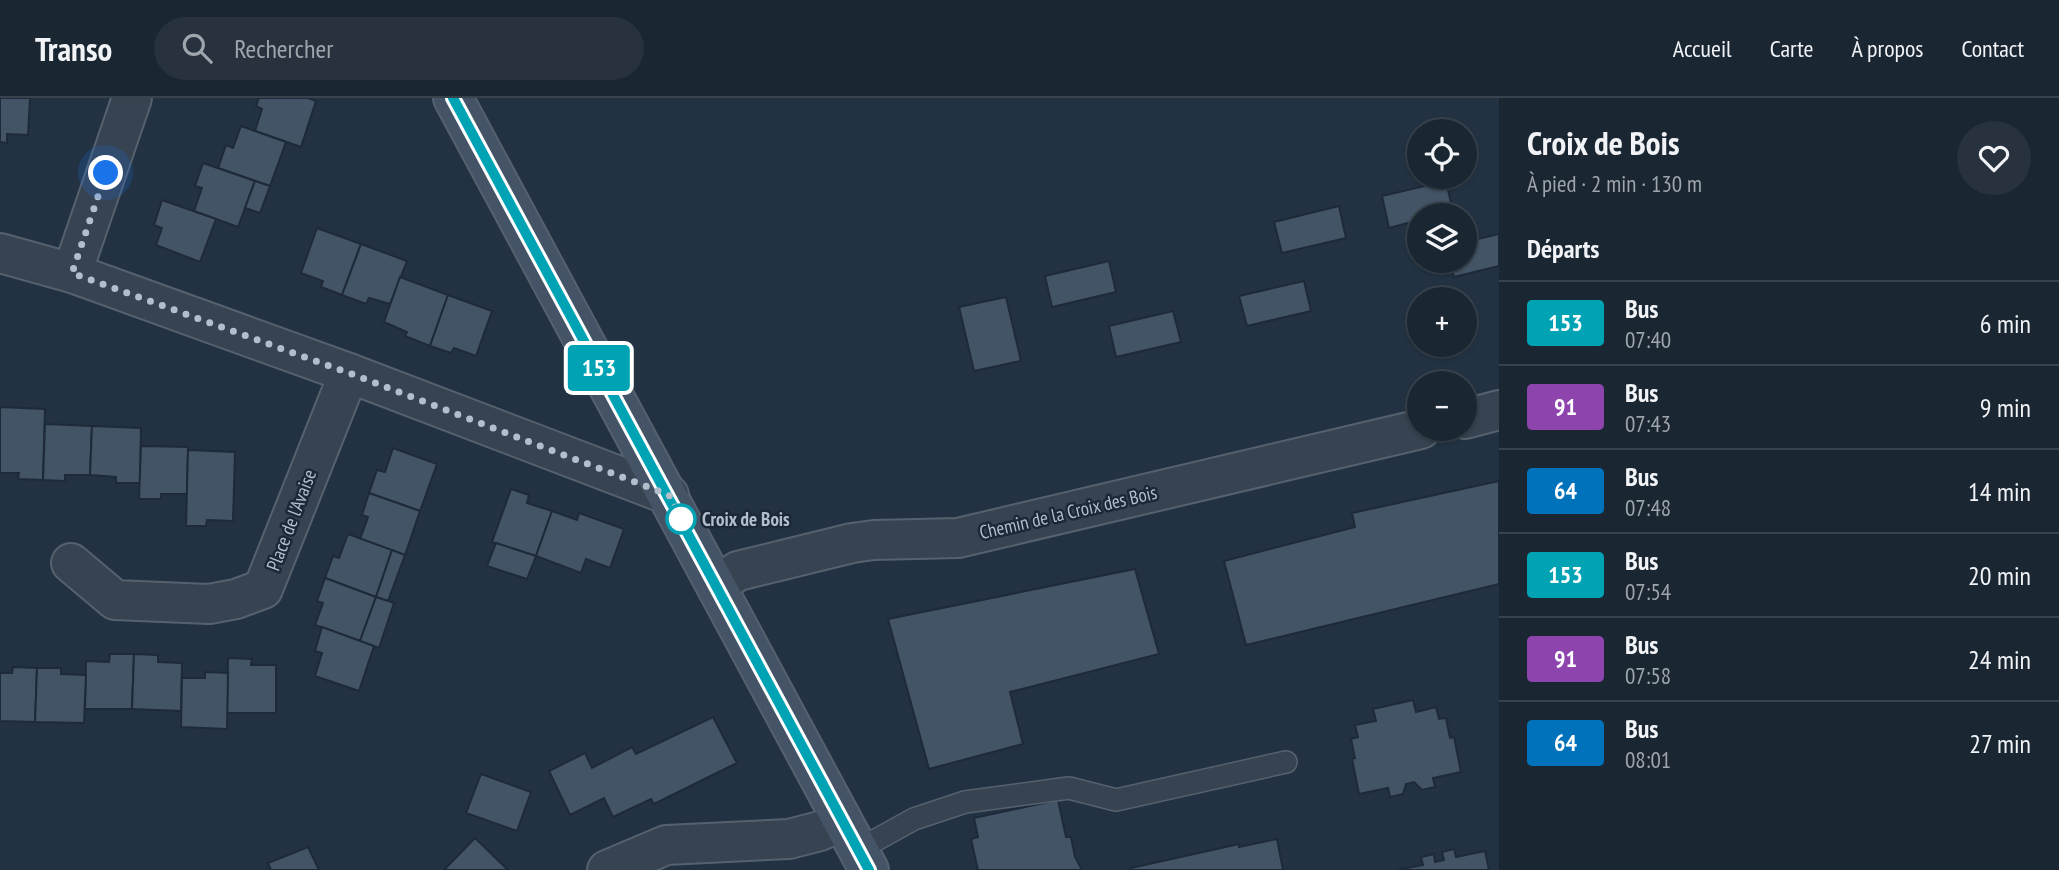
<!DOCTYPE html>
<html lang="fr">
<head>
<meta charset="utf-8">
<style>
  body { margin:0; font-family:"PT Sans Narrow",sans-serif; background:#27323e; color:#f1f3f6; height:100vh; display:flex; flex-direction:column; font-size:26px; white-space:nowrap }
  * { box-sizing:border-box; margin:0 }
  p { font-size:23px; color:#9fa5ac }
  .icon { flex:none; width:38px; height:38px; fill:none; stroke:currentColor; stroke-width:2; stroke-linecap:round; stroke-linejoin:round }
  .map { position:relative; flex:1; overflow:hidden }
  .drawer { display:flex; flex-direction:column; background:#1a2632; width:560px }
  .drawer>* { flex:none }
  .badge { padding:0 14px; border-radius:5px; font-size:24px; line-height:46px }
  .buttons { position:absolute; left:1407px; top:21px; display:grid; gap:14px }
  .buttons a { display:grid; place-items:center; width:70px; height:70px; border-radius:50%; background:#1a2632; box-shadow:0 2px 5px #0004,0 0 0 2px #38434d; font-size:35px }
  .you { position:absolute; width:35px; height:35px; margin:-18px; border:5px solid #fff; border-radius:50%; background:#1a73e8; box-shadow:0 0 0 10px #1a73e833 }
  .map>.badge { position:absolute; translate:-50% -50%; box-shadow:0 0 0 4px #fff }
  h2 { padding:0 28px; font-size:26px; line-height:63px }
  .round { display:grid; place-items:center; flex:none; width:74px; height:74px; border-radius:37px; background:#27323e }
  .headline { display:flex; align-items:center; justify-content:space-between; height:119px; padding:0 28px }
  h1 { font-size:33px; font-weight:800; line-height:52px }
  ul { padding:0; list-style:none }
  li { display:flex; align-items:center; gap:21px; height:84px; padding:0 28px; border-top:2px solid #38434d }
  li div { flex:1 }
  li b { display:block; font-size:26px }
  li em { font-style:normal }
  li .badge { min-width:77px; font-weight:700; text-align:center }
  header { display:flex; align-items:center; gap:42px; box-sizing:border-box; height:98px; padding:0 35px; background:#1a2632; border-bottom:2px solid #38434d }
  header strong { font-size:33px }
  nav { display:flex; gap:38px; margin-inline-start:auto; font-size:24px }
  .search { width:490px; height:63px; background:#27323e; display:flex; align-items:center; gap:18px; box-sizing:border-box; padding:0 24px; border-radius:38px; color:#9fa5ac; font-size:26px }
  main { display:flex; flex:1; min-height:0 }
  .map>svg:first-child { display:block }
  .building { fill:#435466; stroke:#1e2a39; stroke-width:2 }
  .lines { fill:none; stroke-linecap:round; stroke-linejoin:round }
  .lane-casing { stroke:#55616f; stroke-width:24 }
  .street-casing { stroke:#55616f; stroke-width:42 }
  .secondary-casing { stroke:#55616f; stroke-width:42 }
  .lane { stroke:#374351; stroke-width:21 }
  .street { stroke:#374351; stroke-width:38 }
  .secondary { stroke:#445365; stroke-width:38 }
  .line-casing { stroke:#fff; stroke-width:16 }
  .line { stroke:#00a3b4; stroke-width:10 }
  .walk { stroke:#b3becc; stroke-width:7; stroke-dasharray:0 12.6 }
  .stop-dot { fill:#fff; stroke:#00a3b4; stroke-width:3.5 }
  .labels { text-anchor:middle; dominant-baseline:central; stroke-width:5; stroke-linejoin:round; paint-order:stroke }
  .street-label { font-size:19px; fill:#b3becc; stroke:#1c2837 }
  .stop-label { font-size:19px; font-weight:bold; fill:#b3becc; stroke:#1c2837; text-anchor:start }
</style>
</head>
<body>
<header>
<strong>Transo</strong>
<div class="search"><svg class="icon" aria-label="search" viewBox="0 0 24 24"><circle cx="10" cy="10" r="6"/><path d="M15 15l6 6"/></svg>Rechercher</div>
<nav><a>Accueil</a><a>Carte</a><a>À propos</a><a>Contact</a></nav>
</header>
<main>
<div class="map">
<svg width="1499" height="772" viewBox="0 0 1499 772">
  <rect width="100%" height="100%" fill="#223242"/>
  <g class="building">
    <polygon points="0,0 30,0 28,37 7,36 7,45 0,44"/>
    <polygon points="259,0 308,0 316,3 301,49 255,33 262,11 256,8"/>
    <polygon points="241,28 286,44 270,88 218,70 226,47 233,50"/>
    <polygon points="203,65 255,83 238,129 194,113 202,90 195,88"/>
    <polygon points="255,83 270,88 260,115 245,110"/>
    <polygon points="1446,83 1453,114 1441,117 1419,117 1419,122 1389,130 1382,98"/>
    <polygon points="162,102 216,121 200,164 156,147 162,130 154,127"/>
    <polygon points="1339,108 1346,140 1282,155 1274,124"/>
    <polygon points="317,130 361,146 342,197 321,189 323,183 301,175"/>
    <polygon points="1499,136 1499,168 1454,179 1449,163 1465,163 1465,144"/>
    <polygon points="361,146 407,163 390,206 369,200 366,206 342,197"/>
    <polygon points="1109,163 1116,194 1052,209 1045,178"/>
    <polygon points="400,179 448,197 430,248 405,238 407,234 384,224"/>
    <polygon points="1304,183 1311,213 1247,228 1239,198"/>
    <polygon points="448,197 492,213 476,258 454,250 451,255 430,248"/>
    <polygon points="1006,199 1021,263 974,273 959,209"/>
    <polygon points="1173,213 1181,244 1116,259 1109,228"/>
    <polygon points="0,309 45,311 43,382 18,381 19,375 0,375"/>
    <polygon points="45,326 92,328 90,377 65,377 65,383 43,382"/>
    <polygon points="92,328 141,330 140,385 116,385 116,379 90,377"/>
    <polygon points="141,348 188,349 187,396 161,396 161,401 139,401"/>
    <polygon points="393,350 437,366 420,413 369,395 377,372 385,374"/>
    <polygon points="188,352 235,354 233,423 207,422 206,428 186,428"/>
    <polygon points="1499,383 1499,486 1246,547 1224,463 1355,429 1352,415"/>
    <polygon points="511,391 529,397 527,405 552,413 536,458 492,444"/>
    <polygon points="369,395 420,413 405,457 360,441 368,419 362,417"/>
    <polygon points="552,413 577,422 579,415 624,431 610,470 586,461 581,475 536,458"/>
    <polygon points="348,436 392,452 376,499 325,480 333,458 339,460"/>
    <polygon points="496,445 536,458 527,481 487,468"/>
    <polygon points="392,452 405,457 388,503 376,499"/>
    <polygon points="1135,471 1159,556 1010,594 1023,646 929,671 888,521"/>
    <polygon points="325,480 376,499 360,543 315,527 323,505 317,503"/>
    <polygon points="376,499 394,505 379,550 360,543"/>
    <polygon points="322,529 374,548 359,593 315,578 322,555 315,553"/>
    <polygon points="110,556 134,556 132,611 85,611 86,563 109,564"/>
    <polygon points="134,556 158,557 158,564 182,565 181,613 132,611"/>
    <polygon points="228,560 252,561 251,567 276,567 276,615 227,615"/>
    <polygon points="13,569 37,570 35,624 0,623 0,575 12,575"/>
    <polygon points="37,570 61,570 61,576 86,577 84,625 35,624"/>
    <polygon points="205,574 228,575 227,631 181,629 182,580 205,580"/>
    <polygon points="1413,602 1416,614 1436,609 1439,621 1446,620 1450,640 1454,639 1461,674 1433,680 1435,689 1422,692 1414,684 1406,686 1403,696 1390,699 1388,690 1359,696 1352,661 1355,660 1351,641 1358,639 1355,627 1376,623 1373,611"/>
    <polygon points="713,619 737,665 654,706 651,701 613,719 604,700 570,717 549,673 585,655 592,670 632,649 636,656"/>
    <polygon points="481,676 531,694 517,733 466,715"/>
    <polygon points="1058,702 1066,739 1071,739 1075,759 1082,772 978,772 971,741 978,739 974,720"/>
    <polygon points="475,740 508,772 444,772"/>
    <polygon points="1277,741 1283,772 1131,772 1131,770 1239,746 1239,749"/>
    <polygon points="308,749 319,772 271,772 268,765"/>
    <polygon points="1454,751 1456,759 1485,753 1489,772 1397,772 1423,767 1421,759 1434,756 1435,764 1444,762 1442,754"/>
  </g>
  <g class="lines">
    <defs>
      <polyline id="lane" points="858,752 914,721 965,704 1069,690 1116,702 1286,664"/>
      <g id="street">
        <polyline points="0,155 72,175 349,275 669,397"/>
        <polyline points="72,175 132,0"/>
        <polyline points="1465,321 1499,312"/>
        <polyline points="71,465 115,502 209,506 236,501 263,491 349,275"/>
        <polyline points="716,487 738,473 852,445 874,442 958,440 1421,331"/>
        <polyline points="607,772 666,747 789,741 820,733 842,723"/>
      </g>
      <polyline id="secondary" points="453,0 869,772"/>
    </defs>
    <use href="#lane" class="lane-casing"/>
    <use href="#street" class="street-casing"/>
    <use href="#secondary" class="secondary-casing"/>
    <use href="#lane" class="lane"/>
    <use href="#street" class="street"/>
    <use href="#secondary" class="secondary"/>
  </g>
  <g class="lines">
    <defs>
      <polyline id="line" points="453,0 869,772"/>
    </defs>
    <use href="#line" class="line-casing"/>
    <use href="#line" class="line"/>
    <polyline class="walk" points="106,75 72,175 349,275 669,397 686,430 681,421"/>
  </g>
  <circle class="stop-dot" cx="681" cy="421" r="14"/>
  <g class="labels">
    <g class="street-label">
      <text transform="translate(1068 414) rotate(-13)">Chemin de la Croix des Bois</text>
      <text transform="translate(291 422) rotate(-69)">Place de l'Avaise</text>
    </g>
    <g class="stop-label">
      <text x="702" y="421">Croix de Bois</text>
    </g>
  </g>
</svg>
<div class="buttons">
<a><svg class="icon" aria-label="locate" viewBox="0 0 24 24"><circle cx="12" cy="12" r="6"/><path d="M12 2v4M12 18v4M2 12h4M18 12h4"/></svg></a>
<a><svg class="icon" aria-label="layers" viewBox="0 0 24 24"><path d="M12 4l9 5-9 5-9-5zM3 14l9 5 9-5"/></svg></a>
<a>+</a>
<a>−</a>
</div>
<div class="you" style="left:106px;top:75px"></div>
<b class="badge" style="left:599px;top:270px;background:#00a3b4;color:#fff">153</b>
</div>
<section class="drawer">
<div class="headline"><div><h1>Croix de Bois</h1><p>À pied · 2 min · 130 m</p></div><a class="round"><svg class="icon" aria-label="heart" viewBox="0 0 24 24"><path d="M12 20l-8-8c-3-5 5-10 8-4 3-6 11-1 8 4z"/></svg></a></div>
<h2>Départs</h2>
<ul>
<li><span class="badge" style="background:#00a3b4;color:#fff">153</span><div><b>Bus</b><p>07:40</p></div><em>6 min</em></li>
<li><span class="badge" style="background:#8e44ad;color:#fff">91</span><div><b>Bus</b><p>07:43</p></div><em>9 min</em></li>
<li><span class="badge" style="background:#0072bc;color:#fff">64</span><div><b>Bus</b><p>07:48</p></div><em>14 min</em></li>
<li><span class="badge" style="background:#00a3b4;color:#fff">153</span><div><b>Bus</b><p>07:54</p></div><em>20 min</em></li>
<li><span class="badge" style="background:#8e44ad;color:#fff">91</span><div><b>Bus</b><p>07:58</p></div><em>24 min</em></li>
<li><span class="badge" style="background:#0072bc;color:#fff">64</span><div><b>Bus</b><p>08:01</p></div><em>27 min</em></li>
</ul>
</section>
</main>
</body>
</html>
